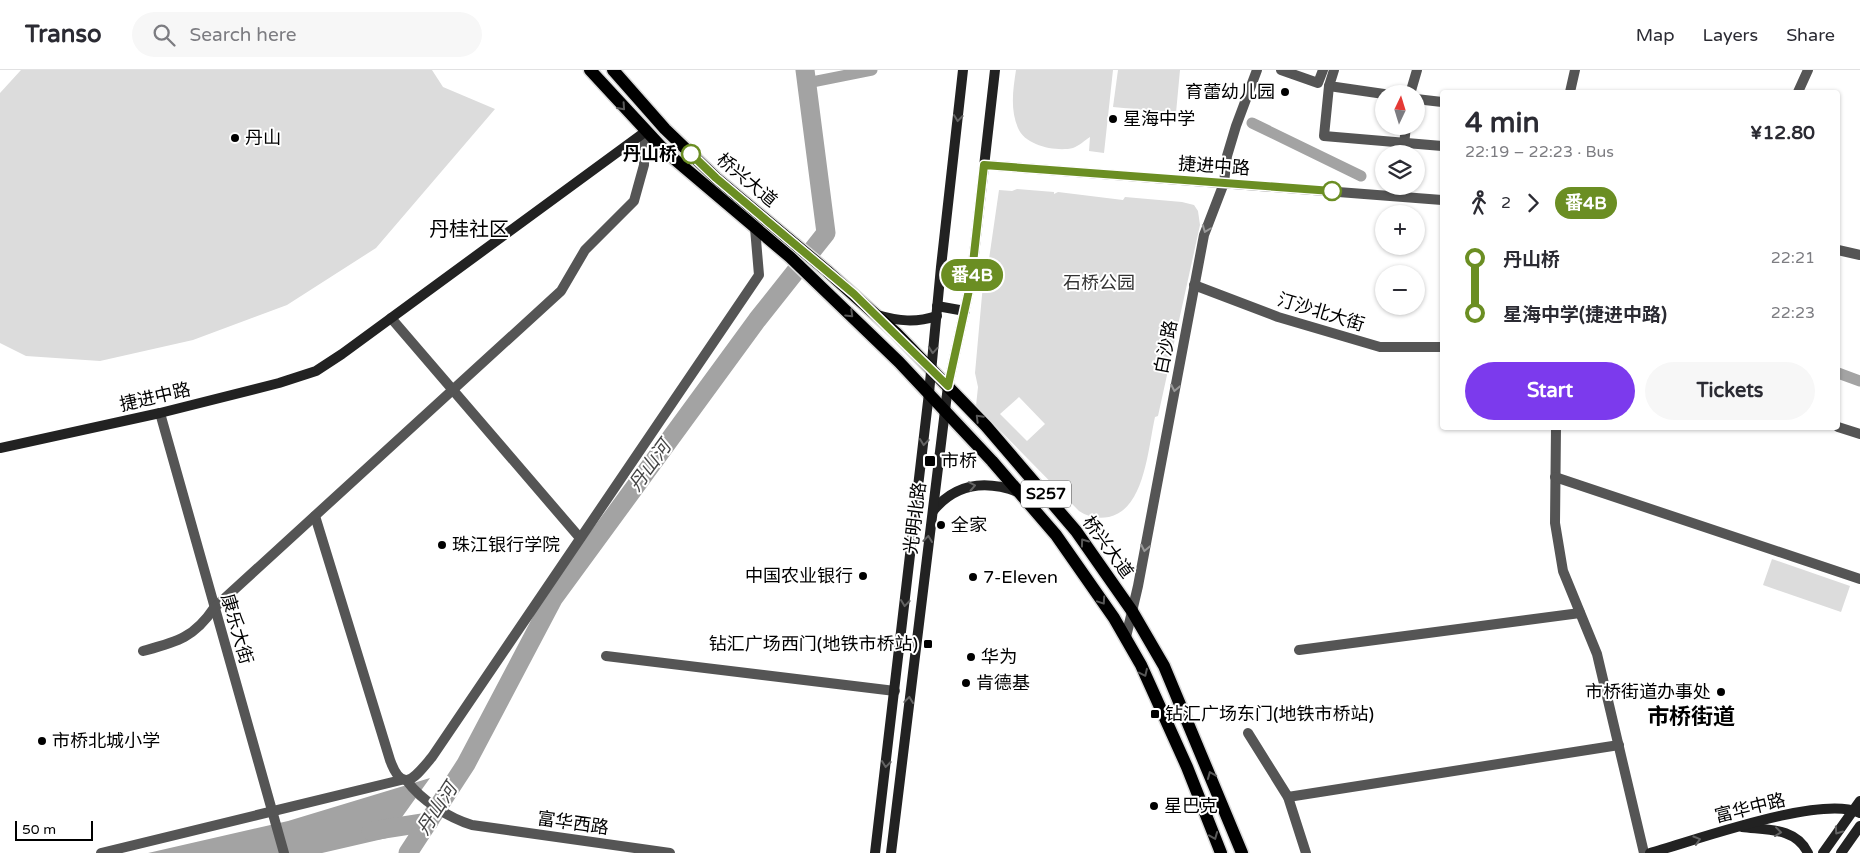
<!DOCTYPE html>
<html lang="en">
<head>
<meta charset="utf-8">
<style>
  body { margin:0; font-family:"Varela Round","Noto Sans SC",sans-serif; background:#f7f7f7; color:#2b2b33; height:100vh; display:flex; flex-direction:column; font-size:19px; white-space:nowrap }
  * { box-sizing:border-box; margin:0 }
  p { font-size:16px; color:#7c7c81 }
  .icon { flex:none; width:28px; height:28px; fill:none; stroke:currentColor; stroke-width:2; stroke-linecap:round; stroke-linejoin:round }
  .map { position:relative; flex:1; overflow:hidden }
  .details { position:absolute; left:1440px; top:20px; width:400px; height:340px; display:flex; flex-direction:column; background:#fff; border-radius:5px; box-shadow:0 1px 4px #0004 }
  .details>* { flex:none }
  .badge { padding:0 10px; border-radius:16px; font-size:18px; line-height:32px }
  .needle { width:32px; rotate:4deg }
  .controls { position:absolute; left:1375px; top:15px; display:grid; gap:10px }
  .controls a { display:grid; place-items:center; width:50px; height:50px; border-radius:50%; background:#fff; box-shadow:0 1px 4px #0004; font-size:25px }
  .scale { position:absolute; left:15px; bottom:12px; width:78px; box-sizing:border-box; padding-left:5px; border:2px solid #000; border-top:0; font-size:14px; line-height:18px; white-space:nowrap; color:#000; -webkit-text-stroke:4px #fff; paint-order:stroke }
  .map>.badge { position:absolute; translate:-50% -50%; box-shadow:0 0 0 2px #fff }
  .legs { display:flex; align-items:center; gap:8px; height:55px; padding:0 25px; font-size:16px }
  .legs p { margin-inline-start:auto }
  .head { display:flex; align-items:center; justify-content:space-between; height:85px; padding:0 25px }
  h1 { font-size:28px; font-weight:700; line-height:38px }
  .action { display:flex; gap:10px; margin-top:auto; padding:10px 25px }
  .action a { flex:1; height:58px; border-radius:30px; background:#7c3aed; color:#fff; font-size:20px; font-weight:700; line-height:58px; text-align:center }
  .action a+a { background:#f7f7f7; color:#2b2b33 }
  ul { padding:0 25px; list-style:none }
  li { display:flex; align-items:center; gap:18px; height:55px; font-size:19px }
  li i { display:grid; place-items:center; width:8px; height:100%; margin:0 6px; background:currentColor }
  li i::after { content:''; width:12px; height:12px; margin:-6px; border:4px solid; border-radius:50%; background:#fff }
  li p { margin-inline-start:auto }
  li:first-child i { background:linear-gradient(#0000 50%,currentColor 0) }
  li:last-child i { background:linear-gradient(currentColor 50%,#0000 0) }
  header { display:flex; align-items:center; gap:30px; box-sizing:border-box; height:70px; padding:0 25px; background:#fff; border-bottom:1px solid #e1e1e2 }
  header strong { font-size:24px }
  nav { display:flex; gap:28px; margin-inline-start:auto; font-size:18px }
  .search { width:350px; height:45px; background:#f7f7f7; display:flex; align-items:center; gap:12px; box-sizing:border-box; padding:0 18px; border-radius:28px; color:#7c7c81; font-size:19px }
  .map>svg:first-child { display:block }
  .green { fill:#dcdcdc; fill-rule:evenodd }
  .water { fill:#a3a3a3 }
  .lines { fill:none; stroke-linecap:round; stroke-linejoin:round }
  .canal { stroke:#a3a3a3; stroke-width:11 }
  .river { stroke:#a3a3a3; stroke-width:19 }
  .primary-casing { stroke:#dbdbdb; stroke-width:15 }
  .street { stroke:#555; stroke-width:10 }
  .secondary { stroke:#222; stroke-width:10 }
  .primary { stroke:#000; stroke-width:12 }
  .oneway { stroke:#595959 }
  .oneway2 { stroke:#646464 }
  .oneway3 { stroke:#999 }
  .line-1-casing { stroke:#fff; stroke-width:11 }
  .line-1 { stroke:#6b8e23; stroke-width:8 }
  .poi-dot { fill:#000; stroke:#fff; stroke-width:2 }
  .stop-1-dot { fill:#fff; stroke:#6b8e23; stroke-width:2.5 }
  .labels { text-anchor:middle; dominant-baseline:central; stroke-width:4; stroke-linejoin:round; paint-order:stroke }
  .shield { fill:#fff; stroke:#4c4c4c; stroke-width:1 }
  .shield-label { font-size:16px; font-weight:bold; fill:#000 }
  .poi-label { font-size:18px; fill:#000; stroke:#fff; text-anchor:start }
  .stop-label { font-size:18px; font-weight:bold; fill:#000; stroke:#fff; text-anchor:end }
  .street-label { font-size:18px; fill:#000; stroke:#fff }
  .park-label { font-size:18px; fill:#333; stroke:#fff }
  .water-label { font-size:19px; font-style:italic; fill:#444; stroke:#fff }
  .quarter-label { font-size:20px; fill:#000; stroke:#fff }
  .district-label { font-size:22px; font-weight:bold; fill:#000; stroke:#fff }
</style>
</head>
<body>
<header>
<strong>Transo</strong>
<div class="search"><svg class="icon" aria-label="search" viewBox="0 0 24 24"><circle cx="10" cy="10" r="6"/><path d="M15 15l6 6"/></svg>Search here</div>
<nav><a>Map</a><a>Layers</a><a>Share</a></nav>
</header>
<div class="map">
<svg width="1860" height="783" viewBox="0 0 1860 783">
  <rect width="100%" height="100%" fill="#fff"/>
  <g class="green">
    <polygon points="21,0 432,0 443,17 495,39 376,178 287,235 193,270 100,291 26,286 0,273 0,23"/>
    <path d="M1016,0H1113L1104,83L1089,81L1090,67C1085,70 1079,76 1073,78C1057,82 1025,76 1018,58C1010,39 1013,20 1016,0Z"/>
    <polygon points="1118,0 1180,0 1176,43 1113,37"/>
    <path d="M1017,119L1054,122V124L1058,122L1123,130L1125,127L1182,132L1194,135L1198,141L1200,155L1158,346L1155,347C1148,378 1145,439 1109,447C1098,449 1088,447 1079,441L976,336L978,317L975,303L984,203H990L991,197L988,196L999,120L1012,121ZM1019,327L1045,354L1027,371L1000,344Z"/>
    <polygon points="1772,489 1850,516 1841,542 1763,515"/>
  </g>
  <polygon class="water" points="430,708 387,768 322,783 148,783 288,751"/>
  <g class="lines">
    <g class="canal">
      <polyline points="807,13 872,0"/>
      <polyline points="1252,53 1361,106"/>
      <polyline points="1838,303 1860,311"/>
    </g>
    <g class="river">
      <polyline points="371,761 429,752"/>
      <polyline points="408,783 466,694 553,529 757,250 826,163 805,0"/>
    </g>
    <defs>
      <g id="primary">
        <polyline points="590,0 666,82 790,187 899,292 992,391 1056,465 1114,548 1141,595 1187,697 1221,783"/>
        <polyline points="613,0 665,59 716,108 827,201 896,263 986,356 1076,461 1132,541 1164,596 1242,783"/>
      </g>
    </defs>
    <use href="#primary" class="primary-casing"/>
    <g class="street">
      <polyline points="1281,0 1318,13 1323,0"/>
      <polyline points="1334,0 1329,16 1384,24"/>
      <polyline points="1329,16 1324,66 1442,76"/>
      <polyline points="1570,22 1575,0"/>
      <polyline points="1798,22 1808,0"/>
      <polyline points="1410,24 1417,0"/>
      <polyline points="1416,29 1442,32"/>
      <polyline points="1403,84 1406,56"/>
      <polyline points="984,95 1442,130"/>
      <polyline points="1838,180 1860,185"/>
      <polyline points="1194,215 1278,247 1380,277 1442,277"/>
      <polyline points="391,248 580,468"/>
      <polyline points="160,343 284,783"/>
      <polyline points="1838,357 1860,364"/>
      <polyline points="1556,358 1555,453 1563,501 1597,584 1644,783"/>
      <polyline points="1555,407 1860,509"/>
      <path d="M315,446L390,690C403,726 416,706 432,687L759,205L755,158"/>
      <polyline points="1126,567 1138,516 1204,165 1224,113 1227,86 1236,56 1257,0"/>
      <polyline points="1299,580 1580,543"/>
      <path d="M143,581C176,572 194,568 214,538L561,221L585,180L634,131L644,95L645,62"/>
      <polyline points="606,586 895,621"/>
      <polyline points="1248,663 1288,727 1306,783"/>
      <path d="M407,711C422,731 449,748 472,755L670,783"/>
      <polyline points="1288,727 1619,675"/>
      <polyline points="101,783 401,710"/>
    </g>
    <g class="secondary">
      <polyline points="937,236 965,241"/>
      <path d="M877,245C899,251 915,253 937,246"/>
      <polyline points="0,378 160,343 279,313 316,301 342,284 645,62"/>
      <path d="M933,441C956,413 986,410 1018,422"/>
      <path d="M1742,757C1766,760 1796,757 1808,783"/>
      <polyline points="875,783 929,323 941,197 963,0"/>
      <polyline points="891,783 948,316 971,211 995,0"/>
      <path d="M1650,783C1694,771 1822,724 1860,743"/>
      <polyline points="1823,783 1860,731"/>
      <polyline points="1841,783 1860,756"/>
    </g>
    <use href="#primary" class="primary"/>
  </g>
  <defs><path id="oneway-chevron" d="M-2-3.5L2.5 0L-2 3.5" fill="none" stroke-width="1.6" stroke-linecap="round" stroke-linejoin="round" transform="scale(1.25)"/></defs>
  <g class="oneway">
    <use href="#oneway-chevron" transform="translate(622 37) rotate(48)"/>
    <use href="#oneway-chevron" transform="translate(850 244) rotate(44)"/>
    <use href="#oneway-chevron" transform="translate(979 348) rotate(-135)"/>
    <use href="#oneway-chevron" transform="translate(1084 472) rotate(-126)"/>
    <use href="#oneway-chevron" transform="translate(1102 531) rotate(56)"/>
    <use href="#oneway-chevron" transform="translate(1144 603) rotate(65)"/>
    <use href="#oneway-chevron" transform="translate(1211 705) rotate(-112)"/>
    <use href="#oneway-chevron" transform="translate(1214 766) rotate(68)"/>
  </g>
  <g class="oneway2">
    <use href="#oneway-chevron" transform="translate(958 48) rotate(97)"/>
    <use href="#oneway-chevron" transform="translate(933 280) rotate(95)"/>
    <use href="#oneway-chevron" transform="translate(924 372) rotate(97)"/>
    <use href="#oneway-chevron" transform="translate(972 416) rotate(-11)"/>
    <use href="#oneway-chevron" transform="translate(928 469) rotate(-83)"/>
    <use href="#oneway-chevron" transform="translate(905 533) rotate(97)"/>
    <use href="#oneway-chevron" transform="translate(909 630) rotate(-83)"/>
    <use href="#oneway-chevron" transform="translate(886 694) rotate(97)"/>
    <use href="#oneway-chevron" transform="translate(1838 761) rotate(125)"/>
    <use href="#oneway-chevron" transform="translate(1778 762) rotate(7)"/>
    <use href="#oneway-chevron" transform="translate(1697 770) rotate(-17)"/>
  </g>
  <g class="oneway3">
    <use href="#oneway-chevron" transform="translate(1206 159) rotate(111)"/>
    <use href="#oneway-chevron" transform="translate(1175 318) rotate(101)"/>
    <use href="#oneway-chevron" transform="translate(1145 478) rotate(101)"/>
  </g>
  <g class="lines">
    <defs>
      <polyline id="line-1" points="691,84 716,108 854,224 948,316 971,211 984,95 1332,121"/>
    </defs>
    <use href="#line-1" class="line-1-casing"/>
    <use href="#line-1" class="line-1"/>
  </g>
  <g class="poi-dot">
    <circle cx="1285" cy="22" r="5"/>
    <circle cx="1113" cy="49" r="5"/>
    <circle cx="235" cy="68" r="5"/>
    <rect x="924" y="385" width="12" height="12" rx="2.5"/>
    <circle cx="941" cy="455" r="5"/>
    <circle cx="442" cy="475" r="5"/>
    <circle cx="863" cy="506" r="5"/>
    <circle cx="973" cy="507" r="5"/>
    <rect x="923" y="569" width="10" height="10" rx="2.5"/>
    <circle cx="971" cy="587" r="5"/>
    <circle cx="966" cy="613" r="5"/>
    <circle cx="1721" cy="622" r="5"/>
    <rect x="1150" y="639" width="10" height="10" rx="2.5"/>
    <circle cx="42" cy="671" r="5"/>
    <circle cx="1154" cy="736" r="5"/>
  </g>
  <g class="stop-1-dot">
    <circle cx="691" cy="84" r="9"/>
    <circle cx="1332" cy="121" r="9"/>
  </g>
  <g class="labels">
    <rect class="shield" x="1021" y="410.5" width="50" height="27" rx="4"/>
    <g class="shield-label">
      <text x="1046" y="424">S257</text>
    </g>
    <g class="poi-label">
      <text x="1275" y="22" text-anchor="end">育蕾幼儿园</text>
      <text x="1123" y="49">星海中学</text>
      <text x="245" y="68">丹山</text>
      <text x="941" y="391">市桥</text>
      <text x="951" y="455">全家</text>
      <text x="452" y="475">珠江银行学院</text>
      <text x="853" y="506" text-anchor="end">中国农业银行</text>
      <text x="983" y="507">7-Eleven</text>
      <text x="918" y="574" text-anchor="end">钻汇广场西门(地铁市桥站)</text>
      <text x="981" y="587">华为</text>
      <text x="976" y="613">肯德基</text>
      <text x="1711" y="622" text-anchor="end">市桥街道办事处</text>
      <text x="1165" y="644">钻汇广场东门(地铁市桥站)</text>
      <text x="52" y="671">市桥北城小学</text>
      <text x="1164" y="736">星巴克</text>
    </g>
    <g class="stop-label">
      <text x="677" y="84">丹山桥</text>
    </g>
    <g class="street-label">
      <text transform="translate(1214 96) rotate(4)">捷进中路</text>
      <text transform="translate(747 110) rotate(40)">桥兴大道</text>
      <text transform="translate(1321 242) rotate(17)">汀沙北大街</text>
      <text transform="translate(1166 277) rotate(-79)">白沙路</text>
      <text transform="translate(155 327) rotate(-13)">捷进中路</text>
      <text transform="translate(915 448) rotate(-83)">光明北路</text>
      <text transform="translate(1108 477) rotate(54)">桥兴大道</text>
      <text transform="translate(237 559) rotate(74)">康乐大街</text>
      <text transform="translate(1750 738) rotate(-14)">富华中路</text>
      <text transform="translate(573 753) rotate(8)">富华西路</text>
    </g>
    <g class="park-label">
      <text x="1099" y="213">石桥公园</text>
    </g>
    <g class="water-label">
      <text transform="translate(650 396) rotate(-54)">丹山河</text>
      <text transform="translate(437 739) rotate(-57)">丹山河</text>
    </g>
    <g class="quarter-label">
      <text x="469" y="160">丹桂社区</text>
    </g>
    <g class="district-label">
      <text x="1691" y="647">市桥街道</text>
    </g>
  </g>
</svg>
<div class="controls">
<a><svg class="needle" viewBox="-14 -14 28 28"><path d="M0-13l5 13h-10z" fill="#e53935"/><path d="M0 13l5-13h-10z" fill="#7c7c81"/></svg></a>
<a><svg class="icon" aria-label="layers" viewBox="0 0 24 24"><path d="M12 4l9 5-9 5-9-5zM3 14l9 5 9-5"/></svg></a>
<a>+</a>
<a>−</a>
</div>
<div class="scale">50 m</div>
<b class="badge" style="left:972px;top:205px;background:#6b8e23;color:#fff">番4B</b>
<section class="details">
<div class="head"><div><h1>4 min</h1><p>22:19 – 22:23 · Bus</p></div><b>¥12.80</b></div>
<div class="legs"><svg class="icon" aria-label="walk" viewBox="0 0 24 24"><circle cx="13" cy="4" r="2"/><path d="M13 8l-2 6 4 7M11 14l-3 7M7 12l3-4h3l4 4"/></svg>2<svg class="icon" aria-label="forward" viewBox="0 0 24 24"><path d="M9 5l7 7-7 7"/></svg><b class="badge" style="background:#6b8e23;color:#fff">番4B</b></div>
<ul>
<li><i style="color:#6b8e23"></i><b>丹山桥</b><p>22:21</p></li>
<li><i style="color:#6b8e23"></i><b>星海中学(捷进中路)</b><p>22:23</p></li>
</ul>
<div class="action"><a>Start</a><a>Tickets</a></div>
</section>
</div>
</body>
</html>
